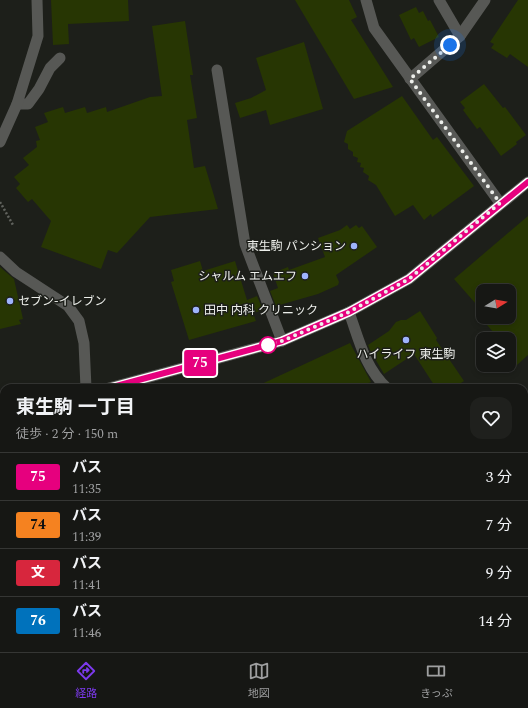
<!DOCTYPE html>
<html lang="ja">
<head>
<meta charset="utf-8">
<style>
  body { margin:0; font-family:Spectral,"Noto Sans JP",serif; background:#1f201d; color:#f1f3f6; height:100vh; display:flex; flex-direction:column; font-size:15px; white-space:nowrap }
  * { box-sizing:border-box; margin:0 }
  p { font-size:13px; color:#9e9fa0 }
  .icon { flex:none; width:22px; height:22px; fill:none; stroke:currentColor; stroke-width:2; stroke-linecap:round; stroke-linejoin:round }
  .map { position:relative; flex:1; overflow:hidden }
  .side { position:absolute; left:0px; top:384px; width:528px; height:268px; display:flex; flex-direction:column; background:#161714; border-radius:12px 12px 0 0; box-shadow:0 2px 6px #0003,0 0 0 1px #353634 }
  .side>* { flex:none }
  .badge { padding:0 8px; border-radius:3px; font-size:14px; line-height:26px }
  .needle { width:26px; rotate:79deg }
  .tools { position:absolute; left:476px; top:284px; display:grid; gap:8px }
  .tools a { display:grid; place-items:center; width:40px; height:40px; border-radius:8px; background:#161714; box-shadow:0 2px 6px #0003,0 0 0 1px #353634; font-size:20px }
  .you { position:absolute; width:20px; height:20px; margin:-10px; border:3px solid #fff; border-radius:50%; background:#1a73e8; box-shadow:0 0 0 6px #1a73e833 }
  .map>.badge { position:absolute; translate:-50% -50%; box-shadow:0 0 0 2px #fff }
  .round { display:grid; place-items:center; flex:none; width:42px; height:42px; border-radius:12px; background:#1f201d }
  .head { display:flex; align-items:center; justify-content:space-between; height:68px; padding:0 16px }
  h1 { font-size:19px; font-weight:700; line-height:30px }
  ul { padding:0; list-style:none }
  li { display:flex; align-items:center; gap:12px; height:48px; padding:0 16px; border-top:1px solid #353634 }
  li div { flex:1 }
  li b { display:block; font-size:15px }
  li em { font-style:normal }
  li .badge { min-width:44px; font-weight:700; text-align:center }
  .dock { display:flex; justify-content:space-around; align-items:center; height:56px; border-top:1px solid #353634; background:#161714; font-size:11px; color:#9e9fa0 }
  .dock a { display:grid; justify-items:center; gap:2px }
  .dock .selected { color:#7c3aed }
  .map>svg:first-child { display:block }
  .green { fill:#1f2a6b }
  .forest { fill:#34448e }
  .building { fill:#273603 }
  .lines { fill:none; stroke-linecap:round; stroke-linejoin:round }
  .path { stroke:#61635e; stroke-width:2.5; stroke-dasharray:2 2; stroke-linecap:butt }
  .service { stroke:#575855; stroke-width:11 }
  .minor { stroke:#575855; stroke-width:11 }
  .tertiary { stroke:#575855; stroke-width:11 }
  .secondary { stroke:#767874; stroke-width:11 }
  .line-casing { stroke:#fff; stroke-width:9 }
  .line { stroke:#e6007e; stroke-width:6 }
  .walk { stroke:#edefeb; stroke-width:4; stroke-dasharray:0 7.2 }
  .poi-dot { fill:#9eb4fd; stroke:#1d1f1a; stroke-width:1.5 }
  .stop-dot { fill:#fff; stroke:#e6007e; stroke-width:2 }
  .labels { text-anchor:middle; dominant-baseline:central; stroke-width:3; stroke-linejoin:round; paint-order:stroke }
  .poi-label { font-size:12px; fill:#edefeb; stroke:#1d1f1a; text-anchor:end }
</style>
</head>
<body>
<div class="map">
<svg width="528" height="652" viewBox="0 0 528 652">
  <rect width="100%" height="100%" fill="#1d1f1a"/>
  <polygon class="green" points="4,449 4,493 0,500 0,451"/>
  <polygon class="forest" points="524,433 528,434 528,652 446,652 440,648 524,648"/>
  <g class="building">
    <polygon points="51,0 128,0 129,21 68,24 69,44 53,45"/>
    <polygon points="295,0 349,0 357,17 351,20 393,87 354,99"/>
    <polygon points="518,0 528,0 528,67 510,54 507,58 491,48 494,44 490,42"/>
    <polygon points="416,7 419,13 423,11 428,21 430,20 439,37 419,47 414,38 411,40 399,15"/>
    <polygon points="185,21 193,75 190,75 197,118 187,120 194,168 205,166 218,209 150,217 117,253 108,250 101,269 41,247 51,221 32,199 28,202 16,188 20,184 14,177 29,165 23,158 37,147 36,141 40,140 35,127 48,122 44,113 63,107 65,113 85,107 87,113 106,107 107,112 150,97 162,96 152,26"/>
    <polygon points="304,42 323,109 270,125 266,110 240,118 235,103 251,98 266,90 256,58"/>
    <polygon points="484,84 503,108 505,107 526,135 516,142 517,144 501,156 480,127 477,129 463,110 465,108 460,102"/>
    <polygon points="402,96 433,140 437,137 474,186 432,217 431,214 424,220 413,205 395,216 376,185 368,180 369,176 363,172 364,168 360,167 361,163 357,162 358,158 353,156 353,152 348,149 348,144 344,142 347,131"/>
    <polygon points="528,216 528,355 517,365 509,356 509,339 499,339 487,325 492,322 488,317 509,317 509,291 483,291 483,312 454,279"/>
    <polygon points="347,225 350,229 356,225 359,228 362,226 377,247 336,275 339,282 338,285 318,294 276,306 270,291 278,288 273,273 288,267 289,270 325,257 318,238 340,230"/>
    <polygon points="200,261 203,271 235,261 247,300 257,296 263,310 253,313 256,321 189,340 171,282 174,281 171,270"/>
    <polygon points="0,267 14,279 23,319 19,320 21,324 0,329"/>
    <polygon points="420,311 437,338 436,340 464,381 453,388 436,388 414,354 384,374 370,350 368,345 389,331 396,322 401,320 406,320"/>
    <polygon points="350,343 371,382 357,388 253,388"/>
  </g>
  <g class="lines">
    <g class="path">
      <polyline points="0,202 13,225"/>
      <polyline points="0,436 4,433"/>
    </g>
    <g class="service">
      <polyline points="17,104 28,104 39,89 50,68 60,58"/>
      <polyline points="146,648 147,652"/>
    </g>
    <g class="minor">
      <polyline points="366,0 374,28 500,203"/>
      <polyline points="439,0 460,36"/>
      <polyline points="217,70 245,244 282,341"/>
      <polyline points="410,79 460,36 485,0"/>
      <polyline points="0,142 17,104 38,36 37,0"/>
      <polyline points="0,257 16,272 68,306 79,321 84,343 86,388"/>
      <path d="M349,312C359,340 365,368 387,388"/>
      <polyline points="0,513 4,504"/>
    </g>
    <g class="tertiary">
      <polyline points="109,388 282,341 349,312 409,279 528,182"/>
      <polyline points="0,415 4,414"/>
    </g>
    <polyline class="secondary" points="0,634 5,652"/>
  </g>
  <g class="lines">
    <defs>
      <polyline id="line" points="109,388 282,341 349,312 409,279 528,182"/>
    </defs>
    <use href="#line" class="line-casing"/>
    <use href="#line" class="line"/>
    <polyline class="walk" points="268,345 282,341 349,312 409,279 500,203 410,79 450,45"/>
  </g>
  <g class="poi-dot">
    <circle cx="354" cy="246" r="4"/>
    <circle cx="305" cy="276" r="4"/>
    <circle cx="10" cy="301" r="4"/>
    <circle cx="196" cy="310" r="4"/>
    <circle cx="406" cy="340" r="4"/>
  </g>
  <circle class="stop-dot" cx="268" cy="345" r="8"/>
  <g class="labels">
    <g class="poi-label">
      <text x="346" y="246">東生駒 パンション</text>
      <text x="297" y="276">シャルム エムエフ</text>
      <text x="18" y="301" text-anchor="start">セブン-イレブン</text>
      <text x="204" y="310" text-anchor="start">田中 内科 クリニック</text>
      <text x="406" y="354" text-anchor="middle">ハイライフ 東生駒</text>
    </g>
  </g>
</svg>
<div class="tools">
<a><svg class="needle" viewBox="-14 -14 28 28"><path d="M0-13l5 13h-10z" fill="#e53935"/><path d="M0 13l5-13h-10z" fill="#9e9fa0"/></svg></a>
<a><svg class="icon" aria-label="layers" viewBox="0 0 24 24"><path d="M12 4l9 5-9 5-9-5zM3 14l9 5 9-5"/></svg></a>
</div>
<div class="you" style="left:450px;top:45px"></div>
<b class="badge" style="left:200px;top:363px;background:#e6007e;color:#fff">75</b>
<section class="side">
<div class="head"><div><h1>東生駒 一丁目</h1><p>徒歩 · 2 分 · 150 m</p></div><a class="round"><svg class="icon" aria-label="heart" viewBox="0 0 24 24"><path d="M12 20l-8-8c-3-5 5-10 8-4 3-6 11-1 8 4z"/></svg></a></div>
<ul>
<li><span class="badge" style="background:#e6007e;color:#fff">75</span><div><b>バス</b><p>11:35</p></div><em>3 分</em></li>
<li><span class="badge" style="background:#f58220;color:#111">74</span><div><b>バス</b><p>11:39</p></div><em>7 分</em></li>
<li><span class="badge" style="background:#d7263d;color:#fff">文</span><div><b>バス</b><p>11:41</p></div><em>9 分</em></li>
<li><span class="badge" style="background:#0072bc;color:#fff">76</span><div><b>バス</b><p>11:46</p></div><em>14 分</em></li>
</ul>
</section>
</div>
<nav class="dock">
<a class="selected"><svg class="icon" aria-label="directions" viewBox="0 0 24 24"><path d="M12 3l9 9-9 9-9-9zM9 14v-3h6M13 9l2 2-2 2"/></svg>経路</a>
<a><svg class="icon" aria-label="map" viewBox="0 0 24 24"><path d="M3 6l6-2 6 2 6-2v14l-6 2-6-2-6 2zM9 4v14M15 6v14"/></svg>地図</a>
<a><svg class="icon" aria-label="tickets" viewBox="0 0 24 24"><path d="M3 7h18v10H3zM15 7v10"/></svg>きっぷ</a>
</nav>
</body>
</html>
